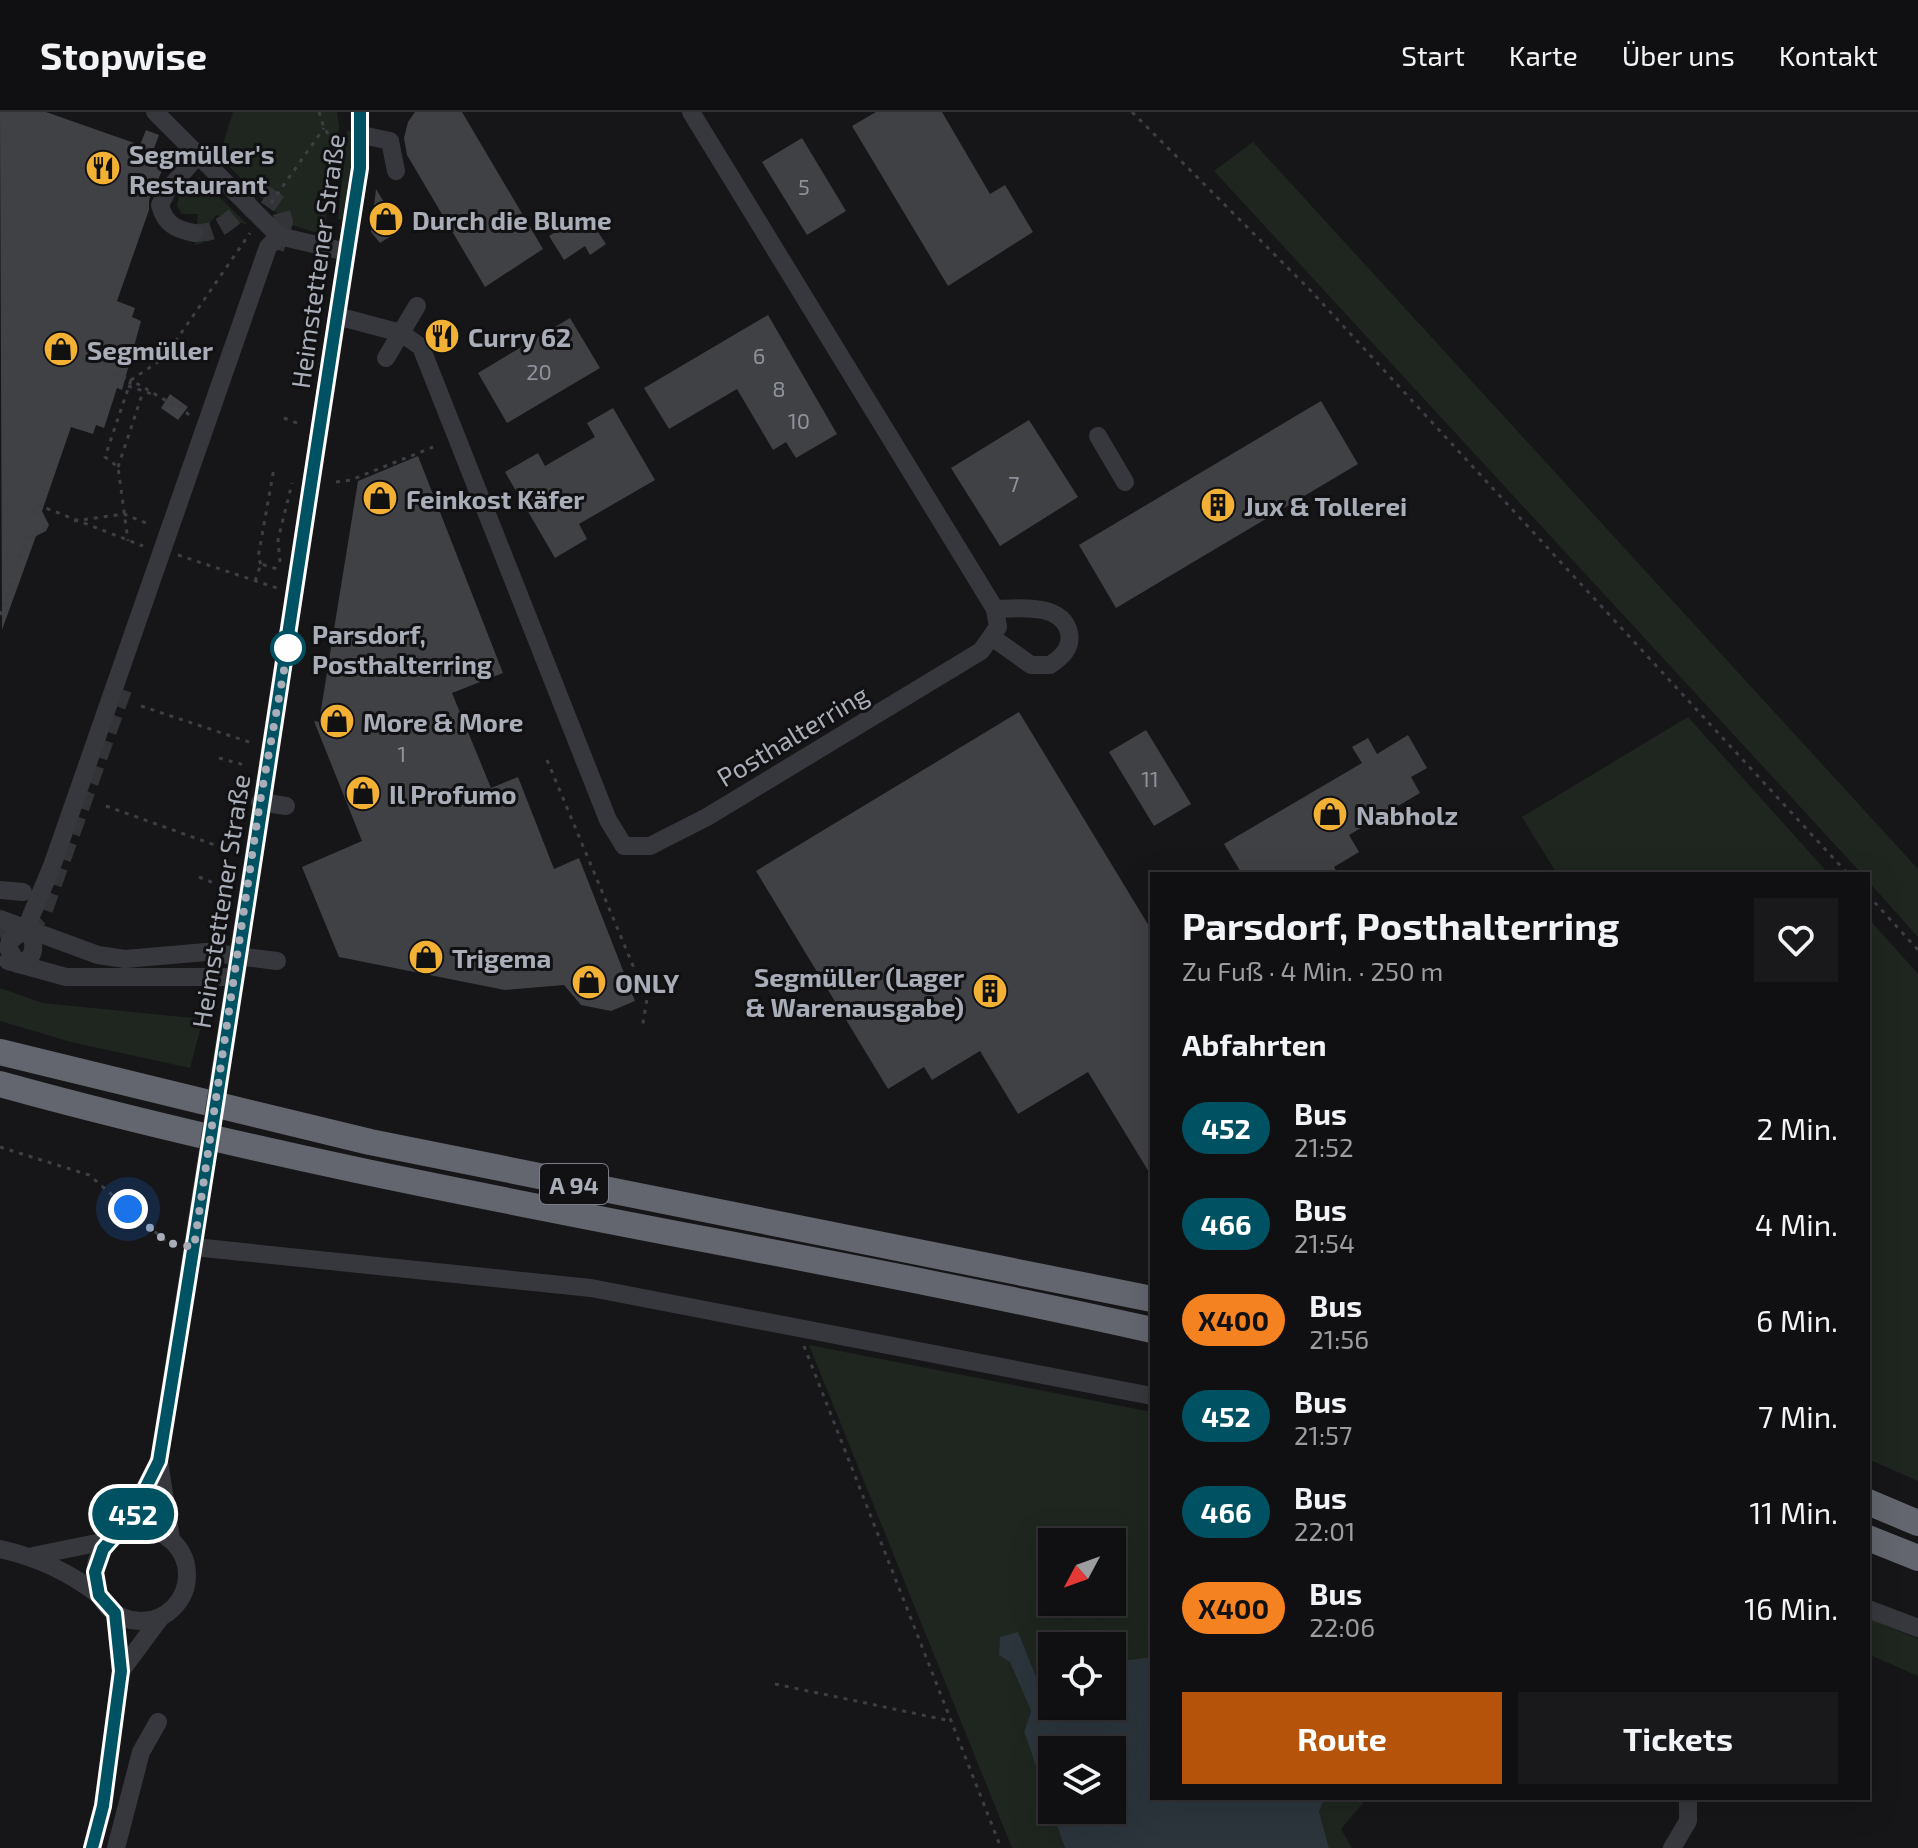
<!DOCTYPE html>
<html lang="de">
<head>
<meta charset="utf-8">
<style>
  body { margin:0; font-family:"Exo 2",sans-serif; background:#19191b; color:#f1f3f6; height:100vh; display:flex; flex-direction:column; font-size:30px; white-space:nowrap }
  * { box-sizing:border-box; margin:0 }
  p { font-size:26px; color:#9c9d9f }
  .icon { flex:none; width:44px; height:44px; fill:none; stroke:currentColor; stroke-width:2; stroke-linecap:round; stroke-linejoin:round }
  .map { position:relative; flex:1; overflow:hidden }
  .details { position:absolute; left:1150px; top:760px; width:720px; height:928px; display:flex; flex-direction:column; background:#101012; border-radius:0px; box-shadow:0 8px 32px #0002,0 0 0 2px #303032 }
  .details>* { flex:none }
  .badge { padding:0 16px; border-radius:26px; font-size:28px; line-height:52px }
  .needle { width:52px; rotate:229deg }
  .buttons { position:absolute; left:1038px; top:1416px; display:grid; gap:16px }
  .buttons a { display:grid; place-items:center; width:88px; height:88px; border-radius:0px; background:#101012; box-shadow:0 8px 32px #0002,0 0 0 2px #303032; font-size:40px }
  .you { position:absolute; width:40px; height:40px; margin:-20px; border:6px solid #fff; border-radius:50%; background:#1a73e8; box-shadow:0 0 0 12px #1a73e833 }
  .map>.badge { position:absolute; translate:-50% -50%; box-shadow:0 0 0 4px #fff }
  h2 { padding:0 32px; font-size:30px; line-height:72px }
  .round { display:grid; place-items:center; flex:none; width:84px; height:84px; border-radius:0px; background:#19191b }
  .summary { display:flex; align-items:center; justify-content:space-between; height:136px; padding:0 32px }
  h1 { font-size:38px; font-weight:700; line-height:60px }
  .button { display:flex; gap:16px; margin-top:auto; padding:16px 32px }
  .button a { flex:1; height:92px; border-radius:0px; background:#b45309; color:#fff; font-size:32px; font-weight:700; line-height:92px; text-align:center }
  .button a+a { background:#19191b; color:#f1f3f6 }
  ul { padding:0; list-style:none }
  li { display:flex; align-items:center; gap:24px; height:96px; padding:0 32px }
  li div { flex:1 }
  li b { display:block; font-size:30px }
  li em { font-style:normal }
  li .badge { min-width:88px; font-weight:700; text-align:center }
  header { display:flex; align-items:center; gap:48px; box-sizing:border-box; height:112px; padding:0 40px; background:#101012; border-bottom:2px solid #303032 }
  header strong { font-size:38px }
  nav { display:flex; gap:44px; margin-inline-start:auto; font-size:28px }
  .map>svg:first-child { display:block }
  .green { fill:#1e261f; fill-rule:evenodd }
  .water { fill:#2c353c; fill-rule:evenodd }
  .building { fill:#404145 }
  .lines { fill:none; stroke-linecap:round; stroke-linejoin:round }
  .minor-tunnel { stroke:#333438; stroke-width:18; stroke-dasharray:18 9; stroke-linecap:butt }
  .path { stroke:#3d3f44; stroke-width:3; stroke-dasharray:4 6; stroke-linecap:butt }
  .minor { stroke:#37383d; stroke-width:18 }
  .highway { stroke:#63666e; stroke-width:26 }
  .minor-bridge { stroke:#37383d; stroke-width:18 }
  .line-casing { stroke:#fff; stroke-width:18 }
  .line { stroke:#005262; stroke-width:12 }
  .walk { stroke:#a8adb8; stroke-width:8; stroke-dasharray:0 14.4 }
  .stop-dot { fill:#fff; stroke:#005262; stroke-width:4 }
  .labels { text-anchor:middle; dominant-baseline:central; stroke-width:6; stroke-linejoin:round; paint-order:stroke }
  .number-label { font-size:22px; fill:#8e929b }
  .shield { fill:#111113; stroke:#7b7e86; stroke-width:2 }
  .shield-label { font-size:24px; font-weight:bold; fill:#a8adb8 }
  .poi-label { font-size:26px; font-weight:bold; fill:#a8adb8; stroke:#111113; text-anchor:start }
  .street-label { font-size:26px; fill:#a8adb8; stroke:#111113 }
  .stop-label { font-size:26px; font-weight:bold; fill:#a8adb8; stroke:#111113; text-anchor:start }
</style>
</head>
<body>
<header>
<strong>Stopwise</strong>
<nav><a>Start</a><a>Karte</a><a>Über uns</a><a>Kontakt</a></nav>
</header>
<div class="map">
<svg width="1918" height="1736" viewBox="0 0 1918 1736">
  <rect width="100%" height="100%" fill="#161618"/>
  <g class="green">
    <polygon points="233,0 337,0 339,15 324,123 288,112 219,45"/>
    <polygon points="347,18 354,20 345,108 338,107"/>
    <polygon points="1253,30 1918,757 1918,825 1868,769 1868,762 1862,762 1214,59"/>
    <polygon points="199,65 248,113 216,103 200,124 203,131 195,133 198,102 182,102 177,94 179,85"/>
    <polygon points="1688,605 1829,762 1557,762 1522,705"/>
    <polygon points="1868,806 1918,862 1918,1369 1868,1347"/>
    <polygon points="0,876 43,891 203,907 190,956 71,930 0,909"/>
    <path d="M809,1233L1152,1300V1545L1112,1550V1534H1052V1574L1041,1578L1018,1521L1010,1549L1031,1599L1024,1620L1065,1736H1012ZM1052,1430H1112V1490H1052Z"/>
    <polygon points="1868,1506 1918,1527 1918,1564 1868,1542"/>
    <polygon points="1325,1686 1367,1686 1341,1717 1352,1736 1329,1736 1319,1699"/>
  </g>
  <path class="water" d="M1018,1520L1041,1577L1052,1574V1594H1112V1550L1152,1545V1686H1325L1319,1699L1329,1736H1065L1024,1620L1031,1599L1010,1550L999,1543L1000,1525ZM1052,1638H1112V1698H1052Z"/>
  <g class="building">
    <polygon points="0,0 46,0 140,33 146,18 159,23 153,39 168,45 149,88 149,98 117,189 135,196 132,205 141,209 122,278 117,276 104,316 96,313 93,322 71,315 42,399 49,413 46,419 36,424 2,518"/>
    <polygon points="415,0 462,0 543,137 485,175 407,43 404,26 408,10"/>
    <polygon points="876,0 942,0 990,82 1005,73 1033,120 948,174 852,14"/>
    <polygon points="802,26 846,99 807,123 762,50"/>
    <polygon points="376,77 401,118 380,131 371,120"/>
    <polygon points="590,108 606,132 590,143 585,134 564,148 549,124 572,110 576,117"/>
    <polygon points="768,203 837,322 796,346 786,330 773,338 737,277 669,317 644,276"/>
    <polygon points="570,206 600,256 507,311 478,261"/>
    <polygon points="170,282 188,295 178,308 161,296"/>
    <polygon points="1321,289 1358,352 1116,496 1079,433"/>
    <polygon points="613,296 655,368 579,412 587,427 555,446 505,360 538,341 545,354 595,325 587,311"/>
    <polygon points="1029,308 1078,385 1000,434 951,356"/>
    <polygon points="418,344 503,561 452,581 491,676 518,665 554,757 579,746 635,889 611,899 581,893 564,873 505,878 339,845 302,755 362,729 314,609 319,610 358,369"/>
    <polygon points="1019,600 1152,819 1152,1065 1088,960 1018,1002 980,939 932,968 924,955 888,977 756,759"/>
    <polygon points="1146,618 1191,692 1154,714 1109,640"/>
    <polygon points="1408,623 1427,656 1411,665 1420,681 1349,723 1359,740 1334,755 1338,762 1242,762 1224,732 1362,651 1352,635 1368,626 1377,642"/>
  </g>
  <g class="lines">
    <g class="minor-tunnel">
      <path d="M194,121C227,123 238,93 266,83L279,92L284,110L275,137"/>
      <polyline points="0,824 27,817 42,803 123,577"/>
    </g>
    <g class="path">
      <polyline points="319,0 324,16 340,38"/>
      <polyline points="1132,0 1311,179 1848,762"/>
      <polyline points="271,91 324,16"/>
      <polyline points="113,261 131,268 105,345 118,355 128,429"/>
      <polyline points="128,274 155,283"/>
      <polyline points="189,303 179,293 177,295 131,268 164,246 250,121"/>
      <polyline points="284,306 302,313"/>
      <polyline points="118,355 143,280"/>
      <polyline points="336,370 351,368 433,335"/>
      <polyline points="34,403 38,393 143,434"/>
      <polyline points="74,409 124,402 151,413"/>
      <polyline points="178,443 277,476"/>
      <polyline points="280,450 278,428 292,371"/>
      <polyline points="261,452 258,446 274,356"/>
      <polyline points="255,469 261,452 281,458"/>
      <polyline points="0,503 30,417"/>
      <polyline points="141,594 252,631"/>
      <polyline points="219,646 248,654"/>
      <polyline points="547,648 647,887 642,917"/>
      <polyline points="106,694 237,741"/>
      <polyline points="199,765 231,778"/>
      <polyline points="1868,783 1918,838"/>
      <polyline points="0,1035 89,1063 168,1131 174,1132"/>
      <polyline points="804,1234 1001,1736"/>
      <polyline points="775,1572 951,1609"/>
    </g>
    <g class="minor">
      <polyline points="155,0 279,124"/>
      <polyline points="362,23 390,29 396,59"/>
      <path d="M194,121C175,117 165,112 160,93L167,79L198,43"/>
      <polyline points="337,204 401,221 421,235 608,708 624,734 650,734 707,705 981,539 998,515 995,497 691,0"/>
      <polyline points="386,246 417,194"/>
      <polyline points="1098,324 1125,370"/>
      <path d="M993,526L1031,553H1050C1062,545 1072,536 1069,521C1063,491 1019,496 995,497"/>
      <polyline points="260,690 286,694"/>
      <polyline points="0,778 23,780"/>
      <polyline points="0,807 98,843 125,847 206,840 277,849"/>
      <polyline points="8,849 66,865 235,865"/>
      <polyline points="18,852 8,836 10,829 26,816 52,754 268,135 279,124 347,140"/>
      <path d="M18,852C38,846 36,830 26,816"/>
      <polyline points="226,923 360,56 360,0"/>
      <polyline points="194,1135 591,1176 1152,1284"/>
      <circle cx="141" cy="1463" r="46"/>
      <polyline points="120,1422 159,1349"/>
      <polyline points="171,1427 159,1349 201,1083"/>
      <path d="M0,1437C37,1445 69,1460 99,1483"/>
      <polyline points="33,1444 111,1428"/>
      <polyline points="1868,1497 1918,1516"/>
      <polyline points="121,1559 161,1505"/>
      <polyline points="92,1736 103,1694 121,1559 115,1501"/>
      <polyline points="116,1736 141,1640 158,1610"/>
      <polyline points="1672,1736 1688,1709 1688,1686"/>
    </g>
    <g class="highway">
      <polyline points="0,940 370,1030 1152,1187"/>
      <path d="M0,972C379,1077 769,1132 1152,1218"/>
      <polyline points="1868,1390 1918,1411"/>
      <polyline points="1868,1426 1918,1446"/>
    </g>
    <polyline class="minor-bridge" points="201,1083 226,923"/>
  </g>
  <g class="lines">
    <defs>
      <path id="line" d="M92,1736L103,1694L121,1559L115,1501L99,1483L95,1460L103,1437L131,1405L159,1349C230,919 292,487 360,56V0"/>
    </defs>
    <use href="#line" class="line-casing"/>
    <use href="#line" class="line"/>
    <polyline class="walk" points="128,1097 168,1131 194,1135 260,690 288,536"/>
  </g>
  <defs>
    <symbol id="restaurant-disc" viewBox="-11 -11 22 22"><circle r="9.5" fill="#f2b134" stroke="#111113"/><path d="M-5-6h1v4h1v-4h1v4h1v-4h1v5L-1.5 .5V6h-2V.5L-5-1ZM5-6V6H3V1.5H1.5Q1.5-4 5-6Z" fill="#111"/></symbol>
    <symbol id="shop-disc" viewBox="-11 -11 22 22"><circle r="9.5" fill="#f2b134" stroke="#111113"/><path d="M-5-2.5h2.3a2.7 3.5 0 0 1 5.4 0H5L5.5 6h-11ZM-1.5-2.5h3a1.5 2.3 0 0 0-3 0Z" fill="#111"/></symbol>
    <symbol id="building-disc" viewBox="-11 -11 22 22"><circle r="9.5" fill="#f2b134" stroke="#111113"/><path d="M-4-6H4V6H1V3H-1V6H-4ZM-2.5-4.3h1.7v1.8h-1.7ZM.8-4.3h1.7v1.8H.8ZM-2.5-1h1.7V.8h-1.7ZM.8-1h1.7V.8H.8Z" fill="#111"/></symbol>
  </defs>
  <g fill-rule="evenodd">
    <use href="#restaurant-disc" x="83" y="36" width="40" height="40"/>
    <use href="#shop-disc" x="366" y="87" width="40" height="40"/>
    <use href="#restaurant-disc" x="422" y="204" width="40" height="40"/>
    <use href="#shop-disc" x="41" y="217" width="40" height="40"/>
    <use href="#shop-disc" x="360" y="366" width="40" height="40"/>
    <use href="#building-disc" x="1198" y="373" width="40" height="40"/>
    <use href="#shop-disc" x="317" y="589" width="40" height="40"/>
    <use href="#shop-disc" x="343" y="661" width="40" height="40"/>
    <use href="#shop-disc" x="1310" y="682" width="40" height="40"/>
    <use href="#shop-disc" x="406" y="825" width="40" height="40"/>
    <use href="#shop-disc" x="569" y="850" width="40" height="40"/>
    <use href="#building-disc" x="970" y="859" width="40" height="40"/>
  </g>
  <circle class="stop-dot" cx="288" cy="536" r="16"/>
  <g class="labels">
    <g class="number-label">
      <text x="804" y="74">5</text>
      <text x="759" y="243">6</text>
      <text x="539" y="259">20</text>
      <text x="779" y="276">8</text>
      <text x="799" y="308">10</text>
      <text x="1014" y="371">7</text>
      <text x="402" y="641">1</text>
      <text x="1150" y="666">11</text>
    </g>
    <rect class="shield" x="540" y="1052" width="68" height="40" rx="6"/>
    <g class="shield-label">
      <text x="574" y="1072">A 94</text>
    </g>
    <g class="poi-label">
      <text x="129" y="41">Segmüller's<tspan x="129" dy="30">Restaurant</tspan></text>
      <text x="412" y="107">Durch die Blume</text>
      <text x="468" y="224">Curry 62</text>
      <text x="87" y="237">Segmüller</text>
      <text x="406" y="386">Feinkost Käfer</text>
      <text x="1244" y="393">Jux &amp; Tollerei</text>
      <text x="363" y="609">More &amp; More</text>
      <text x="389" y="681">Il Profumo</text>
      <text x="1356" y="702">Nabholz</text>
      <text x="452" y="845">Trigema</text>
      <text x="964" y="864" text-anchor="end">Segmüller (Lager<tspan x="964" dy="30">&amp; Warenausgabe)</tspan></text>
      <text x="615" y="870">ONLY</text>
    </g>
    <g class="street-label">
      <text transform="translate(317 149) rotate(-82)">Heimstettener Straße</text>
      <text transform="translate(792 623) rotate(-31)">Posthalterring</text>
      <text transform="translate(220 789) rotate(-81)">Heimstettener Straße</text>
    </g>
    <g class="stop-label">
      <text x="312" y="521">Parsdorf,<tspan x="312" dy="30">Posthalterring</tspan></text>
    </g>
  </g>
</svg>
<div class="buttons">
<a><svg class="needle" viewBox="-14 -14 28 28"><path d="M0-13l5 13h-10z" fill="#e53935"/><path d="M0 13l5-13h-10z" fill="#9c9d9f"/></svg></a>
<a><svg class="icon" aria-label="locate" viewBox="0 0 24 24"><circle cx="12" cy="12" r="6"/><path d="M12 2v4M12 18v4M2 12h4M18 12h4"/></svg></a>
<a><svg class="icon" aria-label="layers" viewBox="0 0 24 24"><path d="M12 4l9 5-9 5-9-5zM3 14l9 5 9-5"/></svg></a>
</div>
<div class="you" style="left:128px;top:1097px"></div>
<b class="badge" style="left:133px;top:1402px;background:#005262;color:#fff">452</b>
<section class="details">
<div class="summary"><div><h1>Parsdorf, Posthalterring</h1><p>Zu Fuß · 4 Min. · 250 m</p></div><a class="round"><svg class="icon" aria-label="heart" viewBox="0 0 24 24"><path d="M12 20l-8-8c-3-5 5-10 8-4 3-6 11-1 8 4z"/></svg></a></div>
<h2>Abfahrten</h2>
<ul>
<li><span class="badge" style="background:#005262;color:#fff">452</span><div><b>Bus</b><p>21:52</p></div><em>2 Min.</em></li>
<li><span class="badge" style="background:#005262;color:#fff">466</span><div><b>Bus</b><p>21:54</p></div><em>4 Min.</em></li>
<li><span class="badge" style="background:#f58220;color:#111">X400</span><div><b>Bus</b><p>21:56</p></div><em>6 Min.</em></li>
<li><span class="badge" style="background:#005262;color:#fff">452</span><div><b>Bus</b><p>21:57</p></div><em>7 Min.</em></li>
<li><span class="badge" style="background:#005262;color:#fff">466</span><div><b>Bus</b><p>22:01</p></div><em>11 Min.</em></li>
<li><span class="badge" style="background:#f58220;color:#111">X400</span><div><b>Bus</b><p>22:06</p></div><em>16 Min.</em></li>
</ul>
<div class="button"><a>Route</a><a>Tickets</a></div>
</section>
</div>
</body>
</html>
